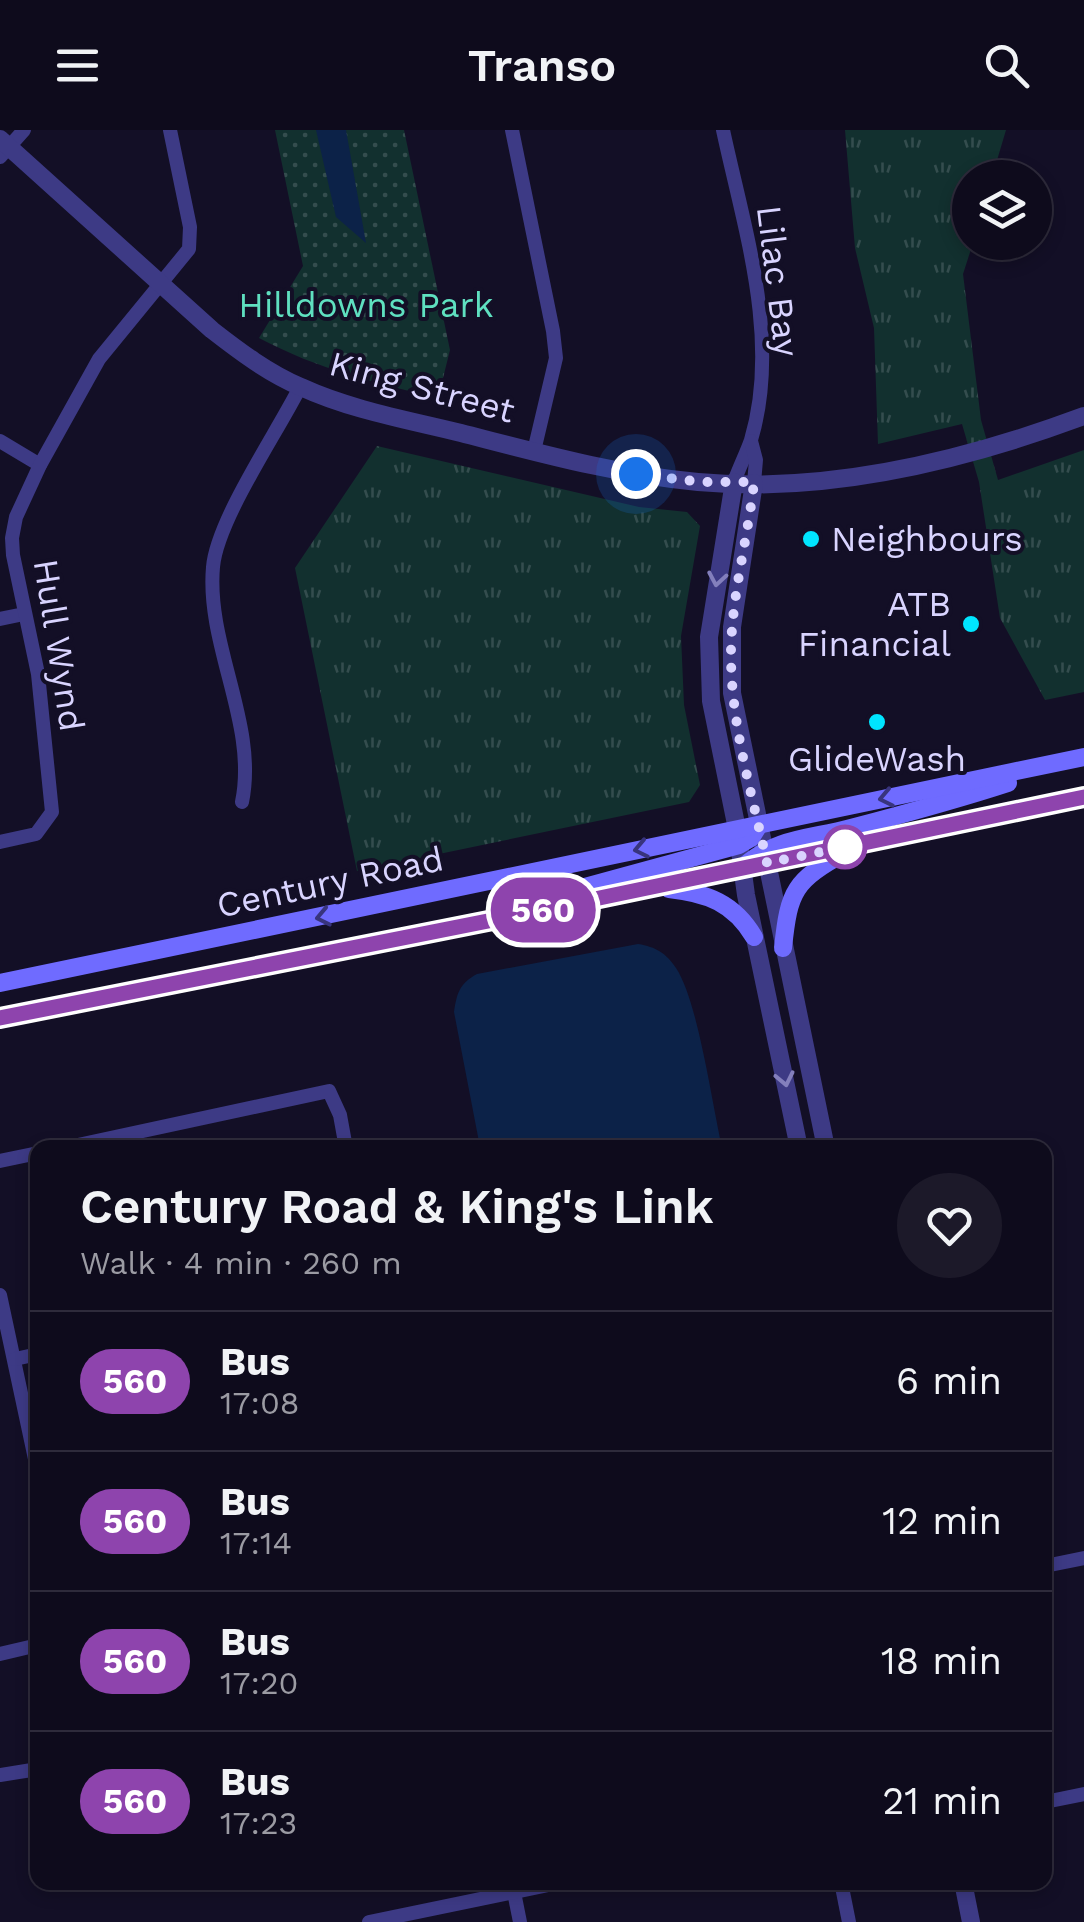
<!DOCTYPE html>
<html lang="en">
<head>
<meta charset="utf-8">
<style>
  body { margin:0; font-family:"Work Sans",sans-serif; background:#1c1929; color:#f1f3f6; height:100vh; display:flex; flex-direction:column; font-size:38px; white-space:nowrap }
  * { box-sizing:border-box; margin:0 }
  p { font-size:32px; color:#9b9ba3 }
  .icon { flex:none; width:55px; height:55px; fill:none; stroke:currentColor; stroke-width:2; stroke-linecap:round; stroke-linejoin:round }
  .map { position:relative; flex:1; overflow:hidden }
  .side { position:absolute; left:30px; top:1010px; width:1022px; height:750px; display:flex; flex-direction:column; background:#0e0b1c; border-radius:20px; box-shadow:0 5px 15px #0003,0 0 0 2px #2e2b3b }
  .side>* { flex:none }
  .badge { padding:0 20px; border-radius:32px; font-size:35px; line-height:65px }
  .tools { position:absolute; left:952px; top:30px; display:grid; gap:20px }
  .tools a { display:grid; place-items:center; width:100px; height:100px; border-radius:50%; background:#0e0b1c; box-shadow:0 5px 15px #0003,0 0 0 2px #2e2b3b; font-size:50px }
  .you { position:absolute; width:50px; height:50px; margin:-25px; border:8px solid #fff; border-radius:50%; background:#1a73e8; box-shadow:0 0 0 15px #1a73e833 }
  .map>.badge { position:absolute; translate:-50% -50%; box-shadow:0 0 0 5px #fff }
  .round { display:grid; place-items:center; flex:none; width:105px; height:105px; border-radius:52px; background:#1c1929 }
  .headline { display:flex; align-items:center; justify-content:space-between; height:170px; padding:0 50px }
  h1 { font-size:48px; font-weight:600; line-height:75px }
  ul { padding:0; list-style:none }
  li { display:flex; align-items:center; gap:30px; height:140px; padding:0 50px; border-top:2px solid #2e2b3b }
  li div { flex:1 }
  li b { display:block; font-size:38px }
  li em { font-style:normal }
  li .badge { min-width:110px; font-weight:700; text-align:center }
  header { display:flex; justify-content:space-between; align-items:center; height:130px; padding:0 50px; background:#0e0b1c; font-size:45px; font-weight:600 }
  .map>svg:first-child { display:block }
  .grass { fill:url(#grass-tufts) }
  .park { fill:url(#park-dots) }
  .water { fill:#0c2248 }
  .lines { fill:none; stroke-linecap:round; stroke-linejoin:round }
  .minor { stroke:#3d3a85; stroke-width:14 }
  .tertiary { stroke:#3d3a85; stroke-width:18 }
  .secondary { stroke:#6f6bff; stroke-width:18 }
  .oneway { stroke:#837fbc }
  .oneway2 { stroke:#38347d }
  .line-casing { stroke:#fff; stroke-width:22 }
  .line { stroke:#8e44ad; stroke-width:15 }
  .walk { stroke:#d9d4ff; stroke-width:10; stroke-dasharray:0 18 }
  .poi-dot { fill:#00e5ff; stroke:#130f26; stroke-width:4 }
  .stop-dot { fill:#fff; stroke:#8e44ad; stroke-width:5 }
  .labels { text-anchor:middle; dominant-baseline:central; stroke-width:8; stroke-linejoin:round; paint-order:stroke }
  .street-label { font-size:35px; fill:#d9d4ff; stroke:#130f26 }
  .park-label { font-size:35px; fill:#5fe0c0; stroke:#130f26 }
  .poi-label { font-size:35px; fill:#d9d4ff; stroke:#130f26; text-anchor:start }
</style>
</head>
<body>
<header><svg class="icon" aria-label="menu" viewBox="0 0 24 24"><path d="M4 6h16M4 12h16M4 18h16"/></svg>Transo<svg class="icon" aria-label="search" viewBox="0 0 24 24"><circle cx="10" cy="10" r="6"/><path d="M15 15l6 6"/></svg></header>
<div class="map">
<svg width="1084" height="1792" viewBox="0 0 1084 1792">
  <defs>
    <pattern id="grass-tufts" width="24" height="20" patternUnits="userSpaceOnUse" patternTransform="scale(2.5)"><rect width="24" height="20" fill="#12302f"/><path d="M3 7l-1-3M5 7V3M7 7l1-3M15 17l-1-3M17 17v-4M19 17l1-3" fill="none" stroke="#344d4e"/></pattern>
    <pattern id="park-dots" width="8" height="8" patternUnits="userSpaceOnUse" patternTransform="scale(2.5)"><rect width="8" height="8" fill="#12302f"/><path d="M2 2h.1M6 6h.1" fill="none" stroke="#344d4e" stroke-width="1.8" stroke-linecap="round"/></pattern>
  </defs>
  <rect width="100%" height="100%" fill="#130f26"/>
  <g class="grass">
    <polygon points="845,0 1006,0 992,47 970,48 970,112 973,113 963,144 981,290 998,350 1084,320 1084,562 1045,570 1000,488 979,352 962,294 878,314 874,198 855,118"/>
    <polygon points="377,316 639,377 687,382 700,396 681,506 684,575 700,655 689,672 357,741 295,438"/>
  </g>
  <path class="park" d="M275,0H404L450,220L438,268C372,252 320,240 259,208L303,136Z"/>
  <g class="water">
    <polygon points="316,0 346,0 366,113 336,87"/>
    <path d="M638,814C656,817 666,823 676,838C698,871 712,974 722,1017H480L454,882C457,863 459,854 477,844Z"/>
  </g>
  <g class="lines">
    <g class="minor">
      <polyline points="512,0 553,201 556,228 534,321"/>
      <path d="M723,0C744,98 781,210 751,310C746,324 739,338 734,352"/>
      <polyline points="0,27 24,0"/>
      <polyline points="0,311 40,335"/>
      <polyline points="751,311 756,330 754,353"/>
      <polyline points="0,489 24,484"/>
      <path d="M242,672C258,594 206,516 213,437C217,390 277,303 300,257"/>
      <polyline points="0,712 36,704 52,682 38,544 13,425 12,408 16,387 40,335 99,229 189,119 190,97 170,0"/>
      <polyline points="64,1018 329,961 340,985 346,1018"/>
      <polyline points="0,1031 38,1023"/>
      <polyline points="0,1165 38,1343"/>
      <polyline points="15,1229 38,1224"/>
      <polyline points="1045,1436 1084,1428"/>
      <polyline points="0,1524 38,1515"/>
      <polyline points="0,1645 38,1639"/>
      <polyline points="1045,1672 1084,1664"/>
      <polyline points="512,1752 520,1792"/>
      <polyline points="841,1752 849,1792"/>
      <polyline points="369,1792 563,1752"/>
    </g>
    <g class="tertiary">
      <path d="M0,9L212,200C239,221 268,243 301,257C351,280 408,290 461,303C539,323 618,345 698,352C828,364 963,331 1084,286"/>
      <polyline points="734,352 709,507 711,571 737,699 746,765 799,1018"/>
      <polyline points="754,353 732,497 732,563 826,1018"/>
      <polyline points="963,1752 971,1792"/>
    </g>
    <g class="secondary">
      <path d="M744,736C778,707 810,709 851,698C904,684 956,670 1008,653"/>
      <path d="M669,759C707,763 734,773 754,807"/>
      <polyline points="555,775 574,760 739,715 751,708 759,695"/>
      <path d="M783,818C789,760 794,751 846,722"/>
      <polyline points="0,853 1084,627"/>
      <polyline points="0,888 550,779 1084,667"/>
    </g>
  </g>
  <defs><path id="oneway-chevron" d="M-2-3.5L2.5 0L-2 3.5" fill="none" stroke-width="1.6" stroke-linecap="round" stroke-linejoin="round" transform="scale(2.5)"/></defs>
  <g class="oneway">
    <use href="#oneway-chevron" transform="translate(717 449) rotate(100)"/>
    <use href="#oneway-chevron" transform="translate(785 949) rotate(78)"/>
  </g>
  <g class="oneway2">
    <use href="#oneway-chevron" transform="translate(886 668) rotate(168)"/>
    <use href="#oneway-chevron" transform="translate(641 719) rotate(168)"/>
    <use href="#oneway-chevron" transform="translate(323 787) rotate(168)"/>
  </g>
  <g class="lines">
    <defs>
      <polyline id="line" points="0,888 518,785 1084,667"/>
    </defs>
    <use href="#line" class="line-casing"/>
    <use href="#line" class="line"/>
    <path class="walk" d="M636,344L701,352H754C748,408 732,464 731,520C730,592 752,663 767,733L860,714L845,717"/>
  </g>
  <g class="poi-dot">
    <circle cx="811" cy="409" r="10"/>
    <circle cx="971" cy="494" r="10"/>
    <circle cx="877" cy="592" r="10"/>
  </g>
  <circle class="stop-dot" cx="845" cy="717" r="20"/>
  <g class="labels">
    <g class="street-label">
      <text transform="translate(778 151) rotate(83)">Lilac Bay</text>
      <text transform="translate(422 257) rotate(15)">King Street</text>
      <text transform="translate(59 515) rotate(81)">Hull Wynd</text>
      <text transform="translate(330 752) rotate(-12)">Century Road</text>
    </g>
    <g class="park-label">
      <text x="366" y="175">Hilldowns Park</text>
    </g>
    <g class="poi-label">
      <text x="831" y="409">Neighbours</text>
      <text x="951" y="474" text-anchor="end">ATB<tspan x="951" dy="40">Financial</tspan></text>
      <text x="877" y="629" text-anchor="middle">GlideWash</text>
    </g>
  </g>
</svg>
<div class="tools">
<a><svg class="icon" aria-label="layers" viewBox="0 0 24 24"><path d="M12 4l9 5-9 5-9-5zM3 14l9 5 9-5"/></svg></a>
</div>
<div class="you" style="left:636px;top:344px"></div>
<b class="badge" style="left:543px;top:780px;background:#8e44ad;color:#fff">560</b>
<section class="side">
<div class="headline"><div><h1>Century Road &amp; King's Link</h1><p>Walk · 4 min · 260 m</p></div><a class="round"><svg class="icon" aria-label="heart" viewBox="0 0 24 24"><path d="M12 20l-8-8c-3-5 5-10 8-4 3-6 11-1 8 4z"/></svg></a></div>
<ul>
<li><span class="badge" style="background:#8e44ad;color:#fff">560</span><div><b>Bus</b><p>17:08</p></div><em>6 min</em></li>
<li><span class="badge" style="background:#8e44ad;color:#fff">560</span><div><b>Bus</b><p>17:14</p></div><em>12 min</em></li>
<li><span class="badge" style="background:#8e44ad;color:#fff">560</span><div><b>Bus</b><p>17:20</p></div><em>18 min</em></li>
<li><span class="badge" style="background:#8e44ad;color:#fff">560</span><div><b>Bus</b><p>17:23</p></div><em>21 min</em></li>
</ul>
</section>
</div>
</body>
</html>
